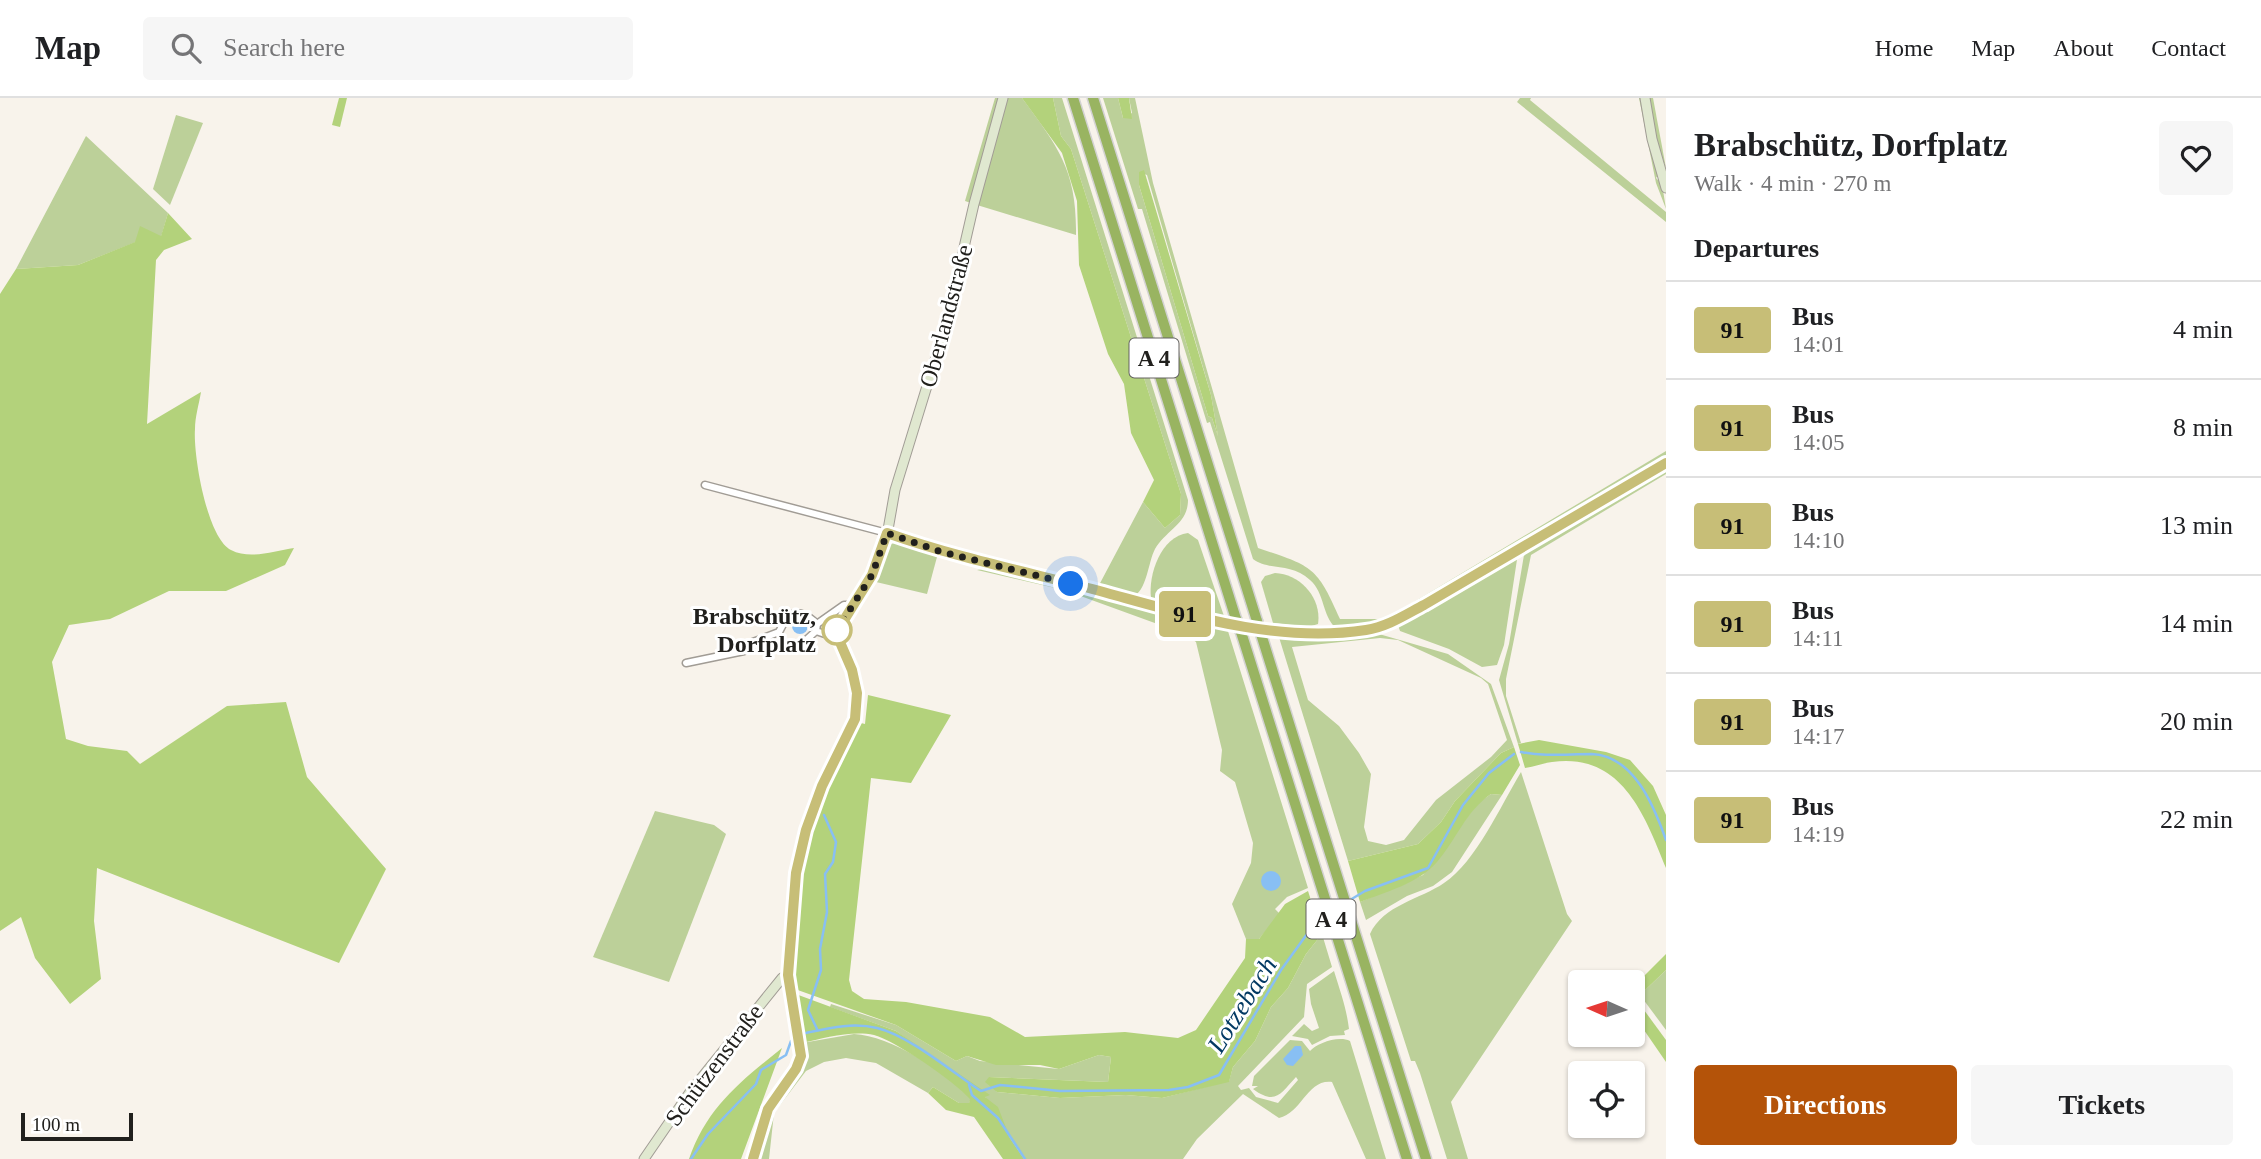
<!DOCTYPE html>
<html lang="en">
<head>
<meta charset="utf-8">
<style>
  body { margin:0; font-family:Georgia,serif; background:#f6f6f6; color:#202124; height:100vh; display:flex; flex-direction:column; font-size:26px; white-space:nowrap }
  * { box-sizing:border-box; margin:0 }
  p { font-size:23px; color:#757577 }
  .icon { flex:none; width:38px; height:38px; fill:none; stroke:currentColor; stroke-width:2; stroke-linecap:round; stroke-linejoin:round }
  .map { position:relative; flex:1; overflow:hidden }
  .details { display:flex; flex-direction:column; background:#fff; width:595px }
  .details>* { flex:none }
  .badge { padding:0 14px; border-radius:5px; font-size:24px; line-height:46px }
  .needle { width:46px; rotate:273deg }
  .buttons { position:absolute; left:1568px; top:872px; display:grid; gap:14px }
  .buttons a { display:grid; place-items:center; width:77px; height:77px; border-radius:7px; background:#fff; box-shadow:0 2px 5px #0004; font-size:35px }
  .scale { position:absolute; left:21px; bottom:18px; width:112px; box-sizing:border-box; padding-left:7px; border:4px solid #21201d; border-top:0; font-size:19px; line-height:24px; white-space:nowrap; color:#21201d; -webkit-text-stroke:5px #fff; paint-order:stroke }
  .you { position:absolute; width:35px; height:35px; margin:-18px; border:5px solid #fff; border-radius:50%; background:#1a73e8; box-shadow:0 0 0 10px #1a73e833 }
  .map>.badge { position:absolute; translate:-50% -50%; box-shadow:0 0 0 4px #fff }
  h2 { padding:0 28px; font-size:26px; line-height:63px }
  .round { display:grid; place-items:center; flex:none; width:74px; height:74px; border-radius:7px; background:#f6f6f6 }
  .headline { display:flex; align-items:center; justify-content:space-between; height:119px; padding:0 28px }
  h1 { font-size:33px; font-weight:700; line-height:52px }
  .cta { display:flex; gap:14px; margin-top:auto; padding:14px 28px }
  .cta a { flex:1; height:80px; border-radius:7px; background:#b45309; color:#fff; font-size:28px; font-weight:700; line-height:80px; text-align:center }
  .cta a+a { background:#f6f6f6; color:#202124 }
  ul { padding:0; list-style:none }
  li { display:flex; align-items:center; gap:21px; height:98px; padding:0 28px; border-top:2px solid #e0e0e0 }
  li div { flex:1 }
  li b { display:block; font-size:26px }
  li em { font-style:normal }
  li .badge { min-width:77px; font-weight:700; text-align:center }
  header { display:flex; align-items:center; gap:42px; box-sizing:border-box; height:98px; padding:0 35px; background:#fff; border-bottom:2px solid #e0e0e0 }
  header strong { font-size:33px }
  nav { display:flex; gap:38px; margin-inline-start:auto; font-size:24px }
  .search { width:490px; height:63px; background:#f6f6f6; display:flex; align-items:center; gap:18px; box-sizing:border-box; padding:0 24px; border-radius:7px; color:#757577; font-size:26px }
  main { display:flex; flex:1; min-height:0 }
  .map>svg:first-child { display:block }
  .green { fill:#bcd099; fill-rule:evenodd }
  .forest { fill:#b3d27b }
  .water { fill:#88bff3 }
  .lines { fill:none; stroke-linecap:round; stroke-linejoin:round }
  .stream { stroke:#88bff3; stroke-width:2.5 }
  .street-casing { stroke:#a19c95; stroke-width:9 }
  .secondary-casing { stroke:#a19c95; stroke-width:11 }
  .highway-casing { stroke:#d3d2d2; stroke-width:13 }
  .street { stroke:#fff; stroke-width:6 }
  .secondary { stroke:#e0e8d0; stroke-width:9 }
  .highway { stroke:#99b461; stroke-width:10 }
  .highway-bridge-casing { stroke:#d3d2d2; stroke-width:13; stroke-linecap:butt }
  .highway-bridge { stroke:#99b461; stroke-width:10 }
  .line-casing { stroke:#fff; stroke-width:16 }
  .line { stroke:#c7be77; stroke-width:10 }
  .walk { stroke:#21201d; stroke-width:7; stroke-dasharray:0 12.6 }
  .stop-dot { fill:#fff; stroke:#c7be77; stroke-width:3.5 }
  .labels { text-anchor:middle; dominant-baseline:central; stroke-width:6; stroke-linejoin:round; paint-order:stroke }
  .shield { fill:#fff; stroke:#646361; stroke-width:2 }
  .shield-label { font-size:23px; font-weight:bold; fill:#21201d }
  .street-label { font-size:24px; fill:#21201d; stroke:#fff }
  .stop-label { font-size:24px; font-weight:bold; fill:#21201d; stroke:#fff; text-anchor:end }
  .water-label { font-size:26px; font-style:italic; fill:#033a63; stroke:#fff }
</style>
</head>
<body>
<header>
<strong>Map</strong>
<div class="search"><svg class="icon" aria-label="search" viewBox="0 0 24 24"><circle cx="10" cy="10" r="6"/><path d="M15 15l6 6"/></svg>Search here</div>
<nav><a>Home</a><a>Map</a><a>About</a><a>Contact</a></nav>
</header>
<main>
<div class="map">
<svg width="1666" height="1061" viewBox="0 0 1666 1061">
  <rect width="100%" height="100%" fill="#f8f3eb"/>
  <g class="green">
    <polygon points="995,0 1000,0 971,105 965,103"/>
    <path d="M1007,0H1022C1059,50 1077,73 1076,137L977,107Z"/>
    <path d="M1053,0H1062L1188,402C1188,426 1166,432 1155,451C1148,464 1147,494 1132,499L1098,489L1143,404L1165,430L1180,417L1181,396L1071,51L1061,38Z"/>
    <path d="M1103,0H1118L1123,20L1132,15L1129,0H1135L1153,85L1258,450C1312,468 1317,468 1340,521H1381L1369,529L1336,530C1322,518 1325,495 1310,482C1291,464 1268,473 1253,461L1210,324L1207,325L1142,111H1138ZM1139,74L1147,77L1211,297L1218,338L1212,320L1208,318L1139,87Z"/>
    <polygon points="1520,0 1531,0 1530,2 1666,114 1666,124 1517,4"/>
    <polygon points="1639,0 1642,0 1658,77 1656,80 1662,86 1666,111 1656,85"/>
    <polygon points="1649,0 1653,0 1666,70 1656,43"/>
    <polygon points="176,17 203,25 170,107 153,91"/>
    <polygon points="86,38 168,115 161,139 136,144 78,167 16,171"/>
    <polygon points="1666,353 1666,361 1659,365 1399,518 1397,514"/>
    <polygon points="1666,368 1666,376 1531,457 1506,581 1506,598 1521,645 1518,646 1499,582 1509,546 1525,451"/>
    <path d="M1188,435L1198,442L1225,521L1157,505L1151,500C1148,477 1161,438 1188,435Z"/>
    <polygon points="899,444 937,459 927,496 876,484 890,446"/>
    <polygon points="1518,455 1504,547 1497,567 1482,569 1449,551 1400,533 1398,527 1403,523"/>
    <polygon points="989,470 1227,530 1308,790 1287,799 1275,811 1280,816 1258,842 1246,841 1232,806 1251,765 1253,745 1235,684 1220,673 1222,652 1196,544 1185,536 1064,492 977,472"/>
    <path d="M1275,475C1301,476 1322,501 1318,526L1308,529L1273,525L1261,484L1265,478Z"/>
    <path d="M1278,536H1379L1448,556L1491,586L1514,649L1501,655L1455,703L1441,724L1418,746L1348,763ZM1380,540L1398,542L1481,580L1488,586L1507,642L1491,659L1436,702L1404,742L1386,747L1368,743L1364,729L1371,676L1359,655L1339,628L1308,602L1292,549Z"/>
    <path d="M1521,674L1567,816L1572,823L1451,1004L1468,1061H1447L1420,975L1415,963H1411L1370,836C1383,807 1421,801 1444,785C1476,764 1501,707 1521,674Z"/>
    <polygon points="1491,696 1502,697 1452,774 1433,788 1407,798 1366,822 1360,804 1423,777 1478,705"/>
    <polygon points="655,713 714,727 726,736 669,884 593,859"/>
    <path d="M1322,836L1332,869L1307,886L1304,919L1238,988L1241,992L1249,990L1256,999L1278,1005L1298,982L1296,979C1281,995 1276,1008 1253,991L1258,988H1252L1254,978L1290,942L1302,943L1310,953C1316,946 1338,937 1350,943L1386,1061H1366L1332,984C1307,981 1302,1015 1279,1020L1243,996L1197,1041L1183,1061H1024L985,999L896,933L830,909L831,906L896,927L956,963L967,958L980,963L1059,971L1099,957L1111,959L1108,984L989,979L997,994L1060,1000L1126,997L1162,1000L1229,983L1233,969L1255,943L1271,909L1288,890L1306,856Z"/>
    <polygon points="1666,872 1666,932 1640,897"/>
    <path d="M1334,873C1341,896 1346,908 1349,931L1344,933L1345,937L1330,938L1312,947L1308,941L1292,938L1304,926L1312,933L1319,930L1311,906L1309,891Z"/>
    <path d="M854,936C891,938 945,973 971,1001L969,1005H959L933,989L928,995L876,965L846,960L824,964L806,973L774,1015L769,1061H755L772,1011L806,963L802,945Z"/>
  </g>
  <g class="forest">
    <polygon points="339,0 347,0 340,29 332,27"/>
    <polygon points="1022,0 1053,0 1061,38 1071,51 1181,396 1180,417 1165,430 1143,404 1154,382 1131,335 1124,286 1108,256 1079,167 1077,103 1062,55"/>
    <polygon points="1118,0 1129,0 1132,21 1123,20"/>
    <polygon points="1144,72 1211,297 1218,338 1212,320 1208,318 1139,87 1139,74"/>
    <path d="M168,115L192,141L164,152L156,162L147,326L201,294C199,306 195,319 195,331C193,357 207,440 231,452C250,462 274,453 294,450L285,467L226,493H169L110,521L69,527L52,564L66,641L88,648L127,653L140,666L227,608L286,604L307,679L386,771L339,865L97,770L94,823L101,881L70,906L35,860L21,819L0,833V196L16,171L78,167L135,144L140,128L161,138Z"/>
    <path d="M868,597L951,617L911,685L871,680L849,882L852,893L864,901L906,904L990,919L1025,939L1125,934L1178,940L1196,932L1245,860L1246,841H1259L1285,806L1308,793L1322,836L1306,856L1288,890L1271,909L1255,943L1233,969L1229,984L1162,1000L1126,997L1060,1000L997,994L985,984L989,979L1108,984L1111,959L1099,957L1059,971L1040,967H996L967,958L956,963L896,927L792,890C792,844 792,795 804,749C815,706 838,665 857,624L865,626Z"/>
    <path d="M1539,642L1606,654L1630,662L1653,688L1666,717V770C1645,718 1622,654 1552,664C1543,665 1534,669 1525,670L1518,646Z"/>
    <path d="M1514,649L1520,667L1502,697L1491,696C1466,713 1456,742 1437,764C1419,785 1386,794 1360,804L1348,763L1418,746L1441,724L1455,703L1501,655Z"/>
    <polygon points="1666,856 1666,872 1640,897 1634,888"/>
    <path d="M793,895L896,933L990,997L985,999L998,1009L1010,1040L1024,1061H1003L974,1019L946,1012L928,995L933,989L959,1005H969L970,1001C954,983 896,943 874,937C852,932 824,940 802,945Z"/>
    <polygon points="1633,897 1666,942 1666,964 1633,916"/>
    <path d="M782,950L741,1061H689C707,1009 741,983 782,950Z"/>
  </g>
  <g class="water">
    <circle cx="800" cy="528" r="8"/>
    <circle cx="1271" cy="783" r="10"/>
    <polygon points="1295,948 1301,948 1303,957 1293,968 1287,967 1283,961"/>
  </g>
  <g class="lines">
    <g class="stream">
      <path d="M1521,654C1545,659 1567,656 1592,656C1634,658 1654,708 1666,742"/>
      <polyline points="1350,802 1365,793 1428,770 1463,707 1489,675 1514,656"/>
      <polyline points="817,931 808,912 821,872 820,851 827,814 825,776 833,764 836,744 824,717"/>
      <path d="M806,935C829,930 853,924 877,930C910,938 952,974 981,993L1000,987L1060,993L1169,992L1188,989L1219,977L1281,872L1315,825L1327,817"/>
      <polyline points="969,987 972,997 998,1020 1025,1061"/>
      <polyline points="691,1061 708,1036 756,986 761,972 786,957 791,943"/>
    </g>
    <defs>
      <g id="street">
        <polyline points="705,387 887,435 975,463 1225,525 1278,532 1345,533 1369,532 1396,522 1666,365"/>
        <polyline points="837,540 816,533 817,526 844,507 851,507"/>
        <polyline points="805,543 816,533"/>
        <path d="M686,565L744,553L753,544L779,534L788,517C801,513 808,517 817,526"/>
        <polyline points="753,1061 768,1011 796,971 801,958 788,877"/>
      </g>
      <g id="secondary">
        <polyline points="1645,0 1652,41 1666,90"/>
        <polyline points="644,1061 690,994 782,880 788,877 792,806 801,750 823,688 855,621 857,595 852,572 837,535 872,477 886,443 895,392 947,223 974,106 1003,0"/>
      </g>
      <g id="highway">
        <polyline points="1073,0 1236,521"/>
        <polyline points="1093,0 1257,523"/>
        <polyline points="1241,534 1407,1061"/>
        <polyline points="1261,536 1426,1061"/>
      </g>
    </defs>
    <use href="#street" class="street-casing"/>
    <use href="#secondary" class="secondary-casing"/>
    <use href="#highway" class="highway-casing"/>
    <use href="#street" class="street"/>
    <use href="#secondary" class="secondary"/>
    <use href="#highway" class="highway"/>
    <defs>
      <g id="highway-bridge">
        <polyline points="1236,521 1241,534"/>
        <polyline points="1257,523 1261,536"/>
      </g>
    </defs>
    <use href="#highway-bridge" class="highway-bridge-casing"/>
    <use href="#highway-bridge" class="highway-bridge"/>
  </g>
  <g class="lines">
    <defs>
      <path id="line" d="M753,1061L768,1011L796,971L801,958L788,877L796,775L806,732L822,688L855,621L857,595L852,572L836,535L872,477L887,435C949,457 1013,471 1077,487C1170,511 1268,547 1366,532C1387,529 1405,517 1424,507L1666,365"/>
    </defs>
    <use href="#line" class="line-casing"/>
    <use href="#line" class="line"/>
    <polyline class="walk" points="837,532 872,477 887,435 942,454 1071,486"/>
  </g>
  <circle class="stop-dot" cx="837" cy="532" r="14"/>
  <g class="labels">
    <g class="shield">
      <rect x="1129.5" y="240.5" width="49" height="39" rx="5"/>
      <rect x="1306.5" y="801.5" width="49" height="39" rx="5"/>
    </g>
    <g class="shield-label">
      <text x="1154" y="260">A 4</text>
      <text x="1331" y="821">A 4</text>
    </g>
    <g class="street-label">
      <text transform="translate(946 218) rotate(-75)">Oberlandstraße</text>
      <text transform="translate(714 967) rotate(-53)">Schützenstraße</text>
    </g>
    <g class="stop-label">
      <text x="816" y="518">Brabschütz,<tspan x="816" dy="28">Dorfplatz</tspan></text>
    </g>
    <g class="water-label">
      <text transform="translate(1242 907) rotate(-58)">Lotzebach</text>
    </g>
  </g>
</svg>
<div class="buttons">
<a><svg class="needle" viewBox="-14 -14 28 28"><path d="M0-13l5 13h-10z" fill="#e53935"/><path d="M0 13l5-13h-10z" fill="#757577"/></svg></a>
<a><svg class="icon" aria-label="locate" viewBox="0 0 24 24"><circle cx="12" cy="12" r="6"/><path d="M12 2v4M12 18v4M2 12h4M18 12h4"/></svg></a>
</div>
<div class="scale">100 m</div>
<div class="you" style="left:1071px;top:486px"></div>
<b class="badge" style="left:1185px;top:516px;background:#c7be77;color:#111">91</b>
</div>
<section class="details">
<div class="headline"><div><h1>Brabschütz, Dorfplatz</h1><p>Walk · 4 min · 270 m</p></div><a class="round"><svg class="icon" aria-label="heart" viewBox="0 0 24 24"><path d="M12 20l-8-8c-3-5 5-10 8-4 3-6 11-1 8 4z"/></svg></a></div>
<h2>Departures</h2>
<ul>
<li><span class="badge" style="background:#c7be77;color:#111">91</span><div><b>Bus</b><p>14:01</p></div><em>4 min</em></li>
<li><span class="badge" style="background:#c7be77;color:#111">91</span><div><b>Bus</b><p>14:05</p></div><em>8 min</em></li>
<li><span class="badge" style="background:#c7be77;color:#111">91</span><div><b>Bus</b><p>14:10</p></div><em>13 min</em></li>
<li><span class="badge" style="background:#c7be77;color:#111">91</span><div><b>Bus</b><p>14:11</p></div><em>14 min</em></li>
<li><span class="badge" style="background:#c7be77;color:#111">91</span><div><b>Bus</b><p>14:17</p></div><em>20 min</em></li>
<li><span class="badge" style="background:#c7be77;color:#111">91</span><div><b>Bus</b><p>14:19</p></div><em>22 min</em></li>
</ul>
<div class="cta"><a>Directions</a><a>Tickets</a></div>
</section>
</main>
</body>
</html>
